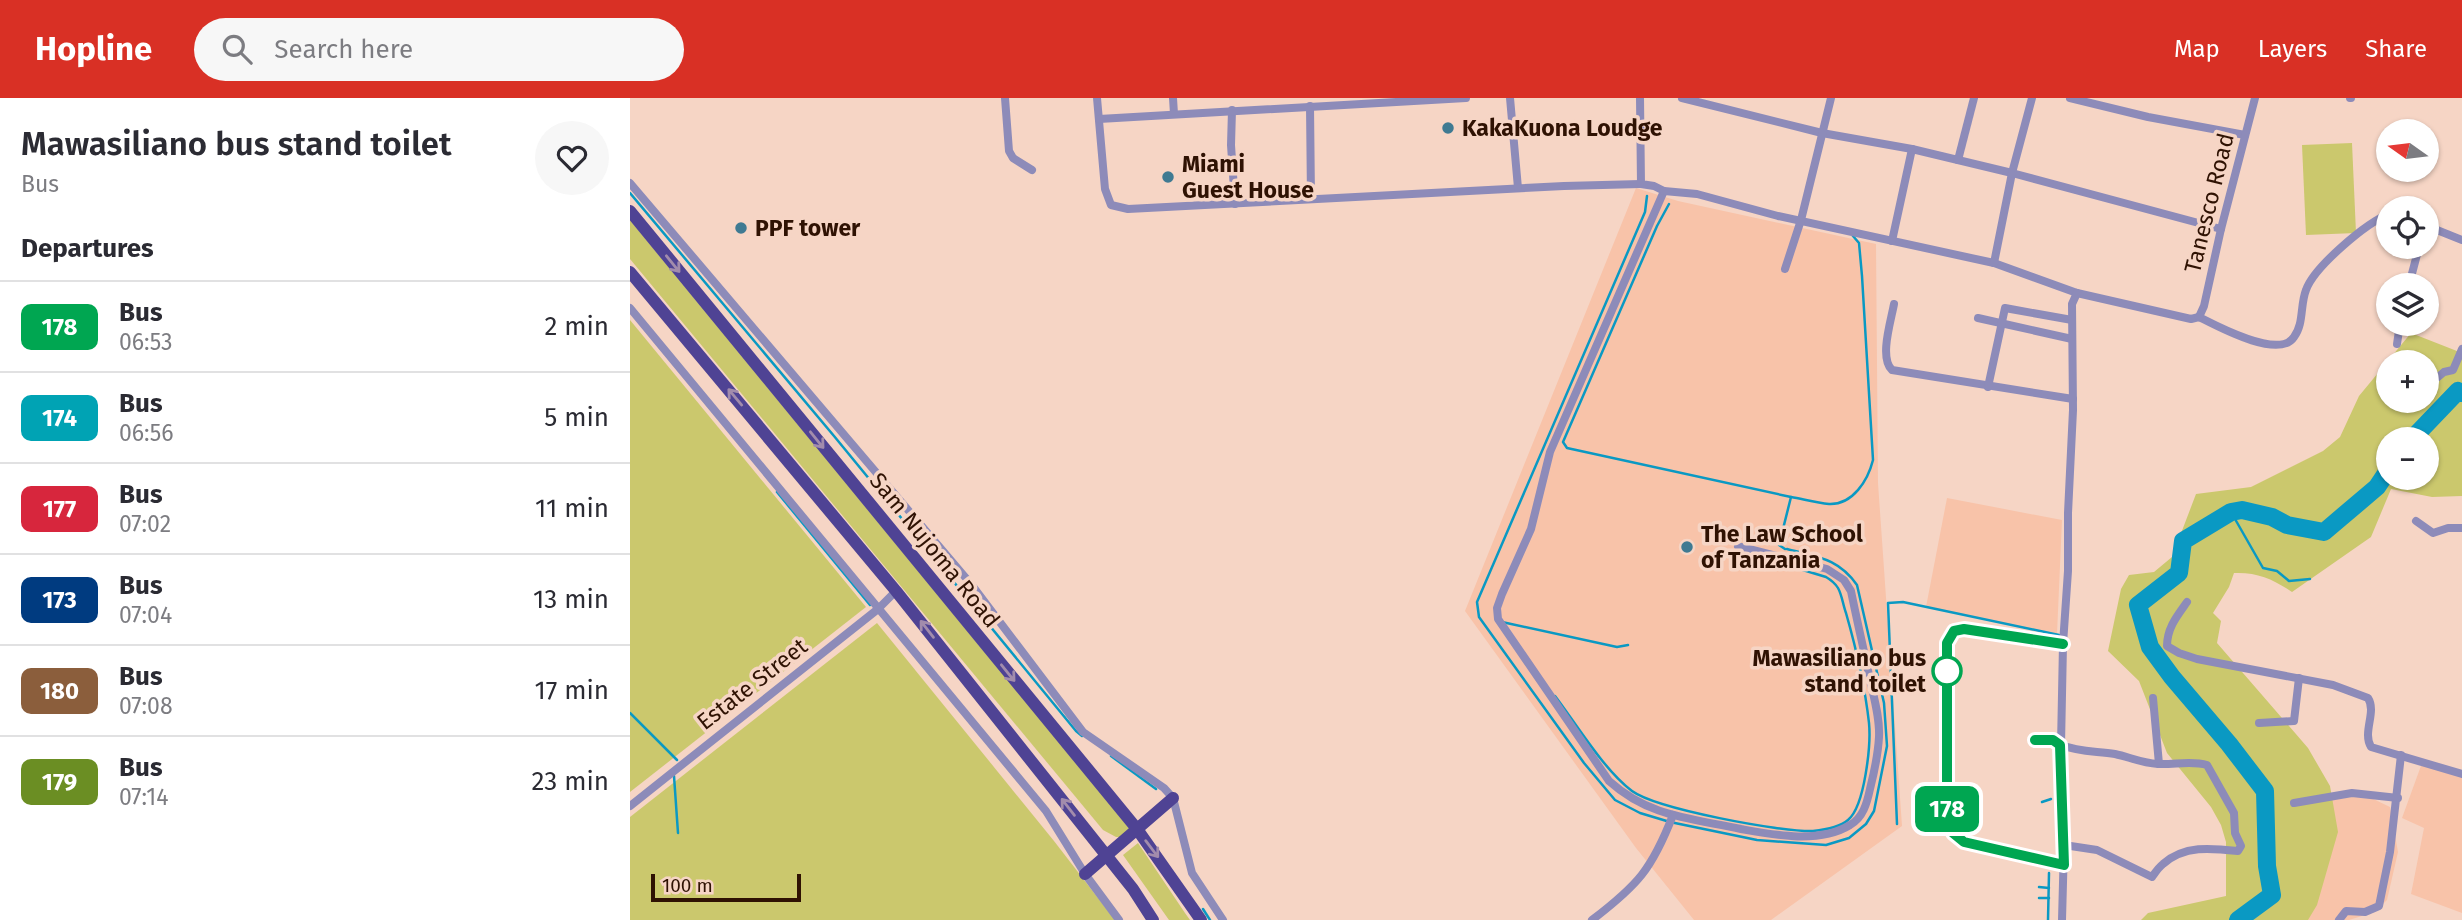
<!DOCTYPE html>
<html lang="en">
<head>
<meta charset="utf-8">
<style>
  body { margin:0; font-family:"Fira Sans",sans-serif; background:#f7f7f7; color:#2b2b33; height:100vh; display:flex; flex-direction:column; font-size:26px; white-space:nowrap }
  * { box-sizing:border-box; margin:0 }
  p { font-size:23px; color:#7c7c81 }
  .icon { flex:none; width:38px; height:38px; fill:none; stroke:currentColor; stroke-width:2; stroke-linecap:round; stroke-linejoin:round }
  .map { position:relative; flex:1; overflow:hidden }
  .drawer { display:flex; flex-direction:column; background:#fff; width:630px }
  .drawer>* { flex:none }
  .badge { padding:0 14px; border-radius:10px; font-size:24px; line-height:46px }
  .needle { width:46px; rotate:284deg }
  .fabs { position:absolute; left:1746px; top:21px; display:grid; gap:14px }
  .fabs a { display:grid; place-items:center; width:63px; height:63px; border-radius:50%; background:#fff; box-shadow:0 2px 5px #0004; font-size:35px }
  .scale { position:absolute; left:21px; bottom:18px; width:150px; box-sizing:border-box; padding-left:7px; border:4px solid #2f1203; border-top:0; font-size:19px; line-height:24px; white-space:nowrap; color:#2f1203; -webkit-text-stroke:5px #f6d5c5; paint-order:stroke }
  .map>.badge { position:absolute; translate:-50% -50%; box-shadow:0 0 0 4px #fff }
  h2 { padding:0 21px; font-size:26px; line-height:63px }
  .round { display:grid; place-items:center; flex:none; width:74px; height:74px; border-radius:37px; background:#f7f7f7 }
  .overview { display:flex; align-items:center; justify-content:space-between; height:119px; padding:0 21px }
  h1 { font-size:33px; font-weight:600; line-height:52px }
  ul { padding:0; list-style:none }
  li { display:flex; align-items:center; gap:21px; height:91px; padding:0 21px; border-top:2px solid #e1e1e2 }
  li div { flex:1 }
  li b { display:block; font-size:26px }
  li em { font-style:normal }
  li .badge { min-width:77px; font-weight:700; text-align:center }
  header { display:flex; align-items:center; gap:42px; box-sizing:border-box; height:98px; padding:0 35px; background:#d93025; color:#fff }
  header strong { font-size:33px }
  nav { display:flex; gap:38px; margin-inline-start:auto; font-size:24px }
  .search { width:490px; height:63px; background:#f7f7f7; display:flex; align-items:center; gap:18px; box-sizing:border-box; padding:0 24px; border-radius:38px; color:#7c7c81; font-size:26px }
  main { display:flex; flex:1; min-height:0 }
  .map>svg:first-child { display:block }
  .built { fill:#f8c3a9 }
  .green { fill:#cbc86d; fill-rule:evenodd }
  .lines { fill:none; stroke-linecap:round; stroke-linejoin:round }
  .stream { stroke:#0a99c3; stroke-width:2.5 }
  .river { stroke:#0a99c3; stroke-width:18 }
  .minor { stroke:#8d8bb9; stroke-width:8 }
  .primary { stroke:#4f4394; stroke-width:12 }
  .oneway { stroke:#a28cac }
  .line-casing { stroke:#fff; stroke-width:16 }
  .line { stroke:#00a651; stroke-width:10 }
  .poi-dot { fill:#3f7a92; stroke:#f6d5c5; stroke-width:2.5 }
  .stop-dot { fill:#fff; stroke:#00a651; stroke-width:3.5 }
  .labels { text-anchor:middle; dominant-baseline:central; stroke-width:7; stroke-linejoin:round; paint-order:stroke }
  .poi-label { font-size:23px; font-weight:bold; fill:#2f1203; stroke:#f6d5c5; text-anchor:start }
  .street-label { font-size:23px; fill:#2f1203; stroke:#f6d5c5 }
  .stop-label { font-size:23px; font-weight:bold; fill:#2f1203; stroke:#f6d5c5; text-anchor:end }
</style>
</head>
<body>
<header>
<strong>Hopline</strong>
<div class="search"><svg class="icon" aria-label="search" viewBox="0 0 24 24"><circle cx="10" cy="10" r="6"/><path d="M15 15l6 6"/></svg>Search here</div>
<nav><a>Map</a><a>Layers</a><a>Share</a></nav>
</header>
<main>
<section class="drawer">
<div class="overview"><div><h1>Mawasiliano bus stand toilet</h1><p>Bus</p></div><a class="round"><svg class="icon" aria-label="heart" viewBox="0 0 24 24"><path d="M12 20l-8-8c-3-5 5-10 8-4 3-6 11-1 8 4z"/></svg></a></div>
<h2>Departures</h2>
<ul>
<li><span class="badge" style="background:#00a651;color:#fff">178</span><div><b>Bus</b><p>06:53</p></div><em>2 min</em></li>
<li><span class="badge" style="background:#00a3b4;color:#fff">174</span><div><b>Bus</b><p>06:56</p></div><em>5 min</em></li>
<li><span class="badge" style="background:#d7263d;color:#fff">177</span><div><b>Bus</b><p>07:02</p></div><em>11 min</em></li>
<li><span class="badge" style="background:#003b80;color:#fff">173</span><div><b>Bus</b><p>07:04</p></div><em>13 min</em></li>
<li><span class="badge" style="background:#8b5e3c;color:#fff">180</span><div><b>Bus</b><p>07:08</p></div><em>17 min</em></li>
<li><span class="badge" style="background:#6b8e23;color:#fff">179</span><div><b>Bus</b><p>07:14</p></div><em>23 min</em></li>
</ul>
</section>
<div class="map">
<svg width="1832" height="822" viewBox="0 0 1832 822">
  <rect width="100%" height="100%" fill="#f6d5c5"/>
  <g class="built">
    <polygon points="1006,90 1048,103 1246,146 1248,385 1272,728 1141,822 1064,822 1006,750 835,513"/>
    <polygon points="1317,400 1432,422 1427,536 1296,509"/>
    <polygon points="1792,665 1832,679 1832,815 1781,796 1794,730 1772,720"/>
    <polygon points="1735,697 1760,709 1768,754 1757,802 1745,814 1719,822 1616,822 1651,709"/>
  </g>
  <g class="green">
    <polygon points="1722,45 1726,135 1676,137 1672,47"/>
    <polygon points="0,122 499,730 495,739 486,739 473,732 0,161"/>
    <polygon points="0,222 236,509 0,694"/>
    <path d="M1781,235L1832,255V398L1802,399L1761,391L1741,439L1662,494C1643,481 1627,474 1604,475L1599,489L1583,515L1591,523L1587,545L1678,650L1700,688L1708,734L1687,807L1678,822H1511L1518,815L1596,798V744L1591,727L1581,709L1537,655L1509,583L1478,553L1491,491L1499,477L1524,474L1542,459L1566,396L1621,389L1693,353L1710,339L1729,298ZM1759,264H1797V303H1759ZM1759,341H1797V380H1759Z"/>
    <polygon points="247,525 424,743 485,822 0,822 0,719"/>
    <polygon points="508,745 555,815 560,822 539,822 493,757"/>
  </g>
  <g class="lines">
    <g class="stream">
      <polyline points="0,95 204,338 446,633 452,638"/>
      <path d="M1017,98L1015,114L847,504L849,519L954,665L985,702L1010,715L1040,724L1127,742L1196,747L1219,740L1236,726L1244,713L1257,648L1254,605L1227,487C1208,460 1187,459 1157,451"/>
      <polyline points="1039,106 1027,128 933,344 937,350 1161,399"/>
      <polyline points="147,394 240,507"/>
      <polyline points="1601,414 1633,470 1647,473 1659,483 1680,481"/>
      <path d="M1155,451L1149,447L1161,399C1173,401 1186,405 1199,406C1223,407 1238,382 1243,362L1232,178L1229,145L1223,138"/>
      <polyline points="872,524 987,549 998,547"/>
      <path d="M925,598C947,627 974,672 1002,693C1027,711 1150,734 1183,733C1193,732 1210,729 1218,722C1235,708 1241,646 1239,625C1235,589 1226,550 1216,515C1213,507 1212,497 1208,490C1205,485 1201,482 1196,479L1153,466L1154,463"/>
      <polyline points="0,615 47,662"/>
      <polyline points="481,658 526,691"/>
      <polyline points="44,678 48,735"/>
      <polyline points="1412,704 1421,701"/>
      <polyline points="1267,726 1258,505 1273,504 1429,537"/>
      <polyline points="1409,789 1419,790"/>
      <polyline points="1409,800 1419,800"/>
      <polyline points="573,811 580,822"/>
      <polyline points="1418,822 1419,775"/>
    </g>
    <g class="river">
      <polyline points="1782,341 1828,293 1832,295"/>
      <polyline points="1608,822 1642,797 1637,768 1635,693 1599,646 1542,579 1520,549 1508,507 1549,475 1553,443 1601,414 1612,412 1642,419 1657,427 1694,434 1747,389 1759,371"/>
    </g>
    <g class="minor">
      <polyline points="375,0 379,53 383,60 402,72"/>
      <polyline points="467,0 475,91 481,107 498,111 934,88 1011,86"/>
      <polyline points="543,0 544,16"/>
      <polyline points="880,0 888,90"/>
      <path d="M1010,0L1011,86L1024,88L1034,93L920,354L901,431L872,496L867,510L868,521L979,683C1019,719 1060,720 1111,731C1144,737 1189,746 1220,727C1233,720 1237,705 1240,691C1244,675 1248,657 1249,639C1250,620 1244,600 1240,582C1234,552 1227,523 1221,493L1214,482L1197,471L1108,448"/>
      <polyline points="1052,0 1192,35 1282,51 1382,75 1591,131"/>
      <polyline points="1440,0 1518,19 1615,37"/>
      <polyline points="1720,0 1721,0"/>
      <polyline points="680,8 681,101"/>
      <polyline points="602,12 601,47 605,106"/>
      <polyline points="469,21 836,0"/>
      <polyline points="1328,62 1344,0"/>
      <polyline points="0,85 341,486 453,634 534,690 543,700 562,775 593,822"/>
      <path d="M1034,93L1067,96L1148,118L1364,165L1447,195L1561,221L1569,219C1587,228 1649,262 1664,239C1674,226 1670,207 1676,192C1684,169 1736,125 1759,116"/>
      <polyline points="1797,136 1807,132 1832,142"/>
      <polyline points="1262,143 1282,51"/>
      <polyline points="1364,165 1382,75 1402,0"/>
      <polyline points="1155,171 1171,122 1201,0"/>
      <polyline points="1779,187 1789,149"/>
      <path d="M1264,206C1261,223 1249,260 1262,272L1443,301"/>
      <polyline points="0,210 416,713 455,776 489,822"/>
      <polyline points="1569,219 1574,208 1591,131 1625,0"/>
      <polyline points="1348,220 1442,241"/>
      <polyline points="1767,246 1770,226"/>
      <polyline points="1802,284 1814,274 1823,272 1832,251"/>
      <polyline points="1358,289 1375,210 1442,222"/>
      <polyline points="1786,423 1803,435 1818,430 1832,430"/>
      <path d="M1557,504C1547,518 1537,530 1537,548L1549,555L1567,561L1703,587L1738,600C1747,614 1732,634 1741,649L1832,676"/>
      <polyline points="1523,600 1529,666"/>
      <polyline points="1629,625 1664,623 1669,580"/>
      <path d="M1431,647C1449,654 1466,653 1485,656C1499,659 1512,665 1528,666C1544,667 1561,662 1577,667L1604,715L1605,735L1611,748L1608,753C1581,750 1554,747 1533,766C1528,770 1525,775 1522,779L1467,752L1434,747"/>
      <polyline points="1664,705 1722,695 1768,700"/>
      <polyline points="0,708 248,511 266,493"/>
      <path d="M962,822C1008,787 1022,771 1043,717"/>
      <polyline points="1432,822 1434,747 1431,647 1433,546 1438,473 1438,415 1443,312 1442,206 1447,195"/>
      <polyline points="1709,822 1716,813 1735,814 1749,808 1760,754 1771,657"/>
    </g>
    <g class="primary">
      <polyline points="0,113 507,731 571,822"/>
      <polyline points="0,174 266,493 503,791 523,822"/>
      <polyline points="455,776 543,700"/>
    </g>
  </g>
  <defs><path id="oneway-shaft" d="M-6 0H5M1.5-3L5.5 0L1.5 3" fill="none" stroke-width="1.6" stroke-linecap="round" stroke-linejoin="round" transform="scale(1.75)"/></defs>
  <g class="oneway">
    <use href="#oneway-shaft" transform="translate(43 166) rotate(51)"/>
    <use href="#oneway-shaft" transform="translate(105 299) rotate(-130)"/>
    <use href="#oneway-shaft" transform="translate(187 342) rotate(51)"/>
    <use href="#oneway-shaft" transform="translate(297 531) rotate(-128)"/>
    <use href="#oneway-shaft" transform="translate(378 575) rotate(51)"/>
    <use href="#oneway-shaft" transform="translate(438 709) rotate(-128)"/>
    <use href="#oneway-shaft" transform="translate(522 751) rotate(53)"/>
  </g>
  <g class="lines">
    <defs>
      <polyline id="line" points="1405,642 1423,642 1430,647 1434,767 1334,744 1323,735 1317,712 1317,545 1324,533 1334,531 1433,546"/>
    </defs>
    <use href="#line" class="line-casing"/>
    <use href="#line" class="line"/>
  </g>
  <g class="poi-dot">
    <circle cx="818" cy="30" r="7"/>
    <circle cx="538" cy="79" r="7"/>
    <circle cx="111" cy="130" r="7"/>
    <circle cx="1057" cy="449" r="7"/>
  </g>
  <circle class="stop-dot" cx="1317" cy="573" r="14"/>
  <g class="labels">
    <g class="poi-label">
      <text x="832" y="30">KakaKuona Loudge</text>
      <text x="552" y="66">Miami<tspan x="552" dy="26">Guest House</tspan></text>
      <text x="125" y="130">PPF tower</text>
      <text x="1071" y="436">The Law School<tspan x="1071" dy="26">of Tanzania</tspan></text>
    </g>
    <g class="street-label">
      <text transform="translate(1579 105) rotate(-76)">Tanesco Road</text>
      <text transform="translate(305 452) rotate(51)">Sam Nujoma Road</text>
      <text transform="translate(122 586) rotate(-38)">Estate Street</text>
    </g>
    <g class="stop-label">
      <text x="1296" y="560">Mawasiliano bus<tspan x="1296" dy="26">stand toilet</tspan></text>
    </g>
  </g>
</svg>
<div class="fabs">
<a><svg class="needle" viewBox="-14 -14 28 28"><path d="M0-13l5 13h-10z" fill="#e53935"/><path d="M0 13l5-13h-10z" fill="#7c7c81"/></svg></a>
<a><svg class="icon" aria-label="locate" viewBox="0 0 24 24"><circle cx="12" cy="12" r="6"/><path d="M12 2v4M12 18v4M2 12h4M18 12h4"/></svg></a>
<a><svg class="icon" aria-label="layers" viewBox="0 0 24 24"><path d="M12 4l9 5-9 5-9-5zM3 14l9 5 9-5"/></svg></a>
<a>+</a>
<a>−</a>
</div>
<div class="scale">100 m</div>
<b class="badge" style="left:1317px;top:711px;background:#00a651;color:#fff">178</b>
</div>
</main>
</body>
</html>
